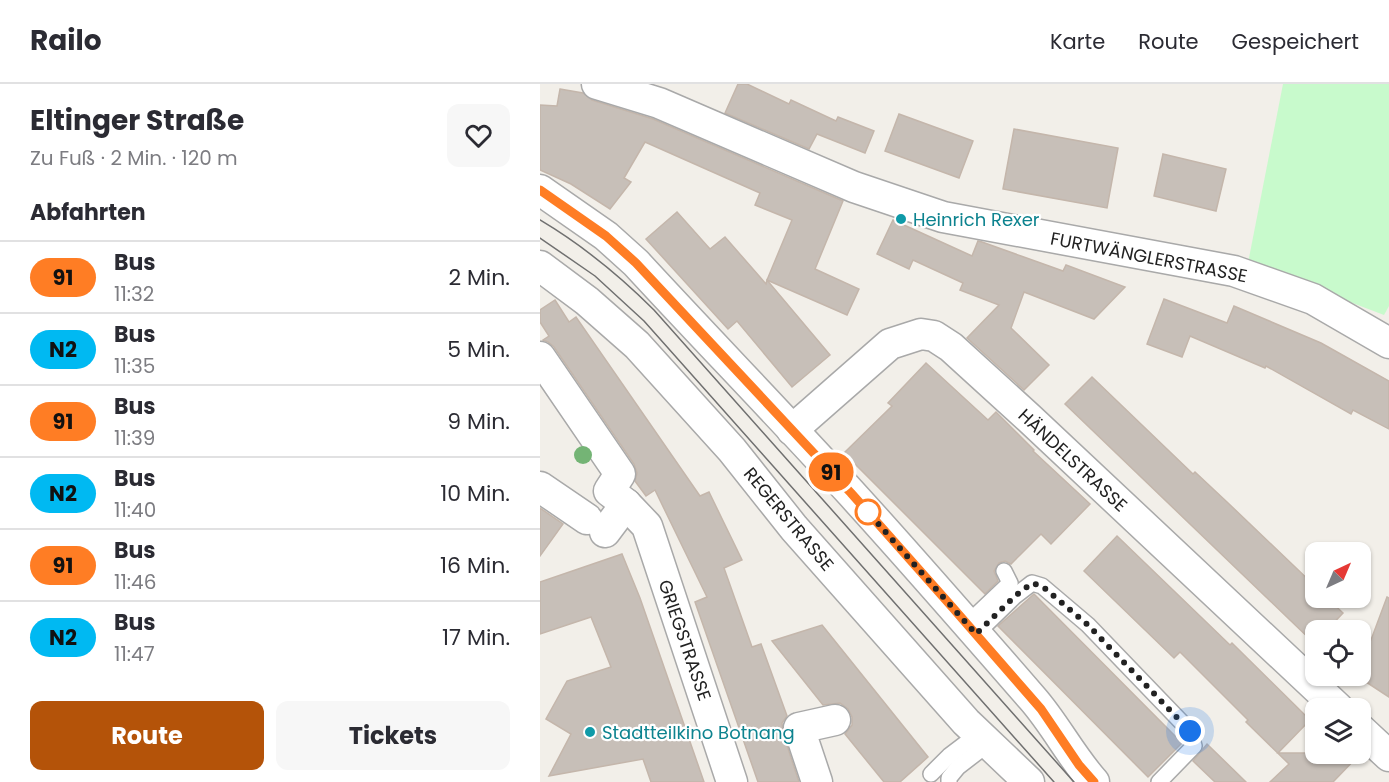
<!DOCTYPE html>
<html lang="de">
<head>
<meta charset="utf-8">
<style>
  body { margin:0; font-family:Poppins,sans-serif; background:#f7f7f7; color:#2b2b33; height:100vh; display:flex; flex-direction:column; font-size:22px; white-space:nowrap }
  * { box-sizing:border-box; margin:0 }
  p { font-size:20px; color:#7c7c81 }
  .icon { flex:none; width:33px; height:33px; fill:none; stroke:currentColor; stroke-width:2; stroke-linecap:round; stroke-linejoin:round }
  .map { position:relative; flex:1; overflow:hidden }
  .side { display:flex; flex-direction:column; background:#fff; width:540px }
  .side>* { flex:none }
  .badge { padding:0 12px; border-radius:20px; font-size:21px; line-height:39px }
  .needle { width:39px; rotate:44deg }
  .controls { position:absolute; left:765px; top:458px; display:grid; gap:12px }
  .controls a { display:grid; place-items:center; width:66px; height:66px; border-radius:12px; background:#fff; box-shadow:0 2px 4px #0004; font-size:30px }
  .you { position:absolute; width:30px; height:30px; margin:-15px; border:4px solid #fff; border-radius:50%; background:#1a73e8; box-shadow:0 0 0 9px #1a73e833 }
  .map>.badge { position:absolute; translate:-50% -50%; box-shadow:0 0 0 3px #fff }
  h2 { padding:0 30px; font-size:22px; line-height:54px }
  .round { display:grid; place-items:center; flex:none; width:63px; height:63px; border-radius:12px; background:#f7f7f7 }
  .head { display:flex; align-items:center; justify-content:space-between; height:102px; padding:0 30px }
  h1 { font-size:28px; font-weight:700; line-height:45px }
  .cta { display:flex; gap:12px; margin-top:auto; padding:12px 30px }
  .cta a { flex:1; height:69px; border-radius:12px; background:#b45309; color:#fff; font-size:24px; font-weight:700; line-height:69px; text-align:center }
  .cta a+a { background:#f7f7f7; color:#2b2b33 }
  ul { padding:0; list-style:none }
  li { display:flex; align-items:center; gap:18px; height:72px; padding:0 30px; border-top:2px solid #e1e1e2 }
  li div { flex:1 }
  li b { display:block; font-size:22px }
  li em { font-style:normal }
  li .badge { min-width:66px; font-weight:700; text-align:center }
  header { display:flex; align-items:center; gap:36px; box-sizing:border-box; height:84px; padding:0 30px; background:#fff; border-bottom:2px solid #e1e1e2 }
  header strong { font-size:28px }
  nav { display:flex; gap:33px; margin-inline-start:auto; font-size:21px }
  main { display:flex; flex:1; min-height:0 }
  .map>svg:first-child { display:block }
  .park { fill:#c8facc }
  .building { fill:#c7bfb8; stroke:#c4b6ab; stroke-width:1.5 }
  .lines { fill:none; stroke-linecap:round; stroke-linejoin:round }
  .lane-casing { stroke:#a9a9a9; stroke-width:18 }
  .street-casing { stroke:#a9a9a9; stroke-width:33 }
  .lane { stroke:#fff; stroke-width:15 }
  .street { stroke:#fff; stroke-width:30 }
  .tram { stroke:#707070; stroke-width:1.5 }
  .tree { fill:#74b475 }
  .line-casing { stroke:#fff; stroke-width:14 }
  .line { stroke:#ff7d24; stroke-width:9 }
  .walk { stroke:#222; stroke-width:6; stroke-dasharray:0 10.8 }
  .culture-dot { fill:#0f9aa8; stroke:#fff; stroke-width:2 }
  .stop-dot { fill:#fff; stroke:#ff7d24; stroke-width:3 }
  .labels { text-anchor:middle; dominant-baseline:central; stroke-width:4.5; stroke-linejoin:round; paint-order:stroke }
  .culture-label { font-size:18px; fill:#0d838f; stroke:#fff; text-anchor:start }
  .street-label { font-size:18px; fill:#222; stroke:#fff }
</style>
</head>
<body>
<header>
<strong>Railo</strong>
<nav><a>Karte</a><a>Route</a><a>Gespeichert</a></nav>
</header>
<main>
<section class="side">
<div class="head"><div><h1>Eltinger Straße</h1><p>Zu Fuß · 2 Min. · 120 m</p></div><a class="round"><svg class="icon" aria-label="heart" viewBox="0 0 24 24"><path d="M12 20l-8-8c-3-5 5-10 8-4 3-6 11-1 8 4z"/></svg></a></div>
<h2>Abfahrten</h2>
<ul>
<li><span class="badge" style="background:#ff7d24;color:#111">91</span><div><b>Bus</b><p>11:32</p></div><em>2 Min.</em></li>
<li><span class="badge" style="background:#00b9f2;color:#111">N2</span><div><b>Bus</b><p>11:35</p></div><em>5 Min.</em></li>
<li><span class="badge" style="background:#ff7d24;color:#111">91</span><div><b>Bus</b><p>11:39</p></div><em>9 Min.</em></li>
<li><span class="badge" style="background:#00b9f2;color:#111">N2</span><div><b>Bus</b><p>11:40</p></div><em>10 Min.</em></li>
<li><span class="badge" style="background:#ff7d24;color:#111">91</span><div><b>Bus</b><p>11:46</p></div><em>16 Min.</em></li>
<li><span class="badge" style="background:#00b9f2;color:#111">N2</span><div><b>Bus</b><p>11:47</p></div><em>17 Min.</em></li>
</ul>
<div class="cta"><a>Route</a><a>Tickets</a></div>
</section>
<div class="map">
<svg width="849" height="698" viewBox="0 0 849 698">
  <rect width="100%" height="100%" fill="#f2efe9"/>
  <polygon class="park" points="743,0 849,0 849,222 844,231 708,179"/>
  <g class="building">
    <polygon points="198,0 207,0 249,20 251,16 296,37 298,33 334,47 325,69 277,50 269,65 185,29"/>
    <polygon points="20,5 43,9 52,16 113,35 303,117 275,185 319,205 307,231 227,196 252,136 215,121 220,109 105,58 84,94 91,98 70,125 31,100 0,86 0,21 17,22"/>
    <polygon points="359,30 433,57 419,94 345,67"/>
    <polygon points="474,45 578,64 567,124 463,105"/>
    <polygon points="623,70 686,85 676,127 614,112"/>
    <polygon points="137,128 170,165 185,153 226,200 227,196 290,271 252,303 197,237 188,245 106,155"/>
    <polygon points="353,136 432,172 438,157 442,158 523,187 526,181 585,203 554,235 484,208 471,244 509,281 484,306 427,254 459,221 420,206 423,199 373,176 369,185 337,170"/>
    <polygon points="624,215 687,239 694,222 781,259 849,297 849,345 813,326 811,330 726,282 725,284 650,252 642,273 607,260"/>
    <polygon points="15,216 29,238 36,233 160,412 169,408 202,476 184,484 212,563 221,560 247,632 242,639 243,649 259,698 218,698 155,518 167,513 115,406 106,412 95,397 97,389 94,380 14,263 8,258 3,256 9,252 0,238 0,226"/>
    <polygon points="386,279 448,336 456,328 494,366 493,367 550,420 511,460 501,450 471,480 465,477 459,479 454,487 458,497 445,510 304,369 352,322 348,319"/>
    <polygon points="552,293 653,390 655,388 687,418 776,503 776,513 786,513 803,529 787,546 776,546 776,561 525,320"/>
    <polygon points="0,424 23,440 0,472"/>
    <polygon points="577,452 690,561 692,559 770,636 738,669 821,669 793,698 730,698 749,680 706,638 708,636 640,568 634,574 544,487"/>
    <polygon points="82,470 100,514 164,698 111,698 103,675 9,692 31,650 6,635 27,597 71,583 51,533 0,550 0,498"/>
    <polygon points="494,510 642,659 608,693 458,542"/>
    <polygon points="847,513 849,514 849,613 820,594 820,571 831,556"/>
    <polygon points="282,541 388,673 360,698 344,698 305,650 312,641 312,633 308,625 300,619 283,621 232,557"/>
    <polygon points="667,660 706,698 675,698 653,677"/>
  </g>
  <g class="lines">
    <defs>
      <g id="lane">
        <polyline points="427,540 470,499 464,487"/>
        <polyline points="436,550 475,512 492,499 502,502 548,541 650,647 654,662 619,698"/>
        <polyline points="391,690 409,672 438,650"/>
        <polyline points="409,698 409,694 418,683 448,660"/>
      </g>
      <g id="street">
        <polyline points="57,0 119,19 314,103 403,133 694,187 773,215 849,259"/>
        <path d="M0,106L66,152L96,179C167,256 240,331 311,409C372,476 432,545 492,614C515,640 530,671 554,698"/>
        <polyline points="0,182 47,217 97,261 192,366 254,444 426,638 489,698"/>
        <polyline points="0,273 80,390 69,407 86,420 107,442 192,698"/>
        <polyline points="252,346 350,260 381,250 394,252 411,263 489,334 798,624"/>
        <polyline points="0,403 47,435"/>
        <polyline points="65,448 86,420"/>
        <polyline points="820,645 849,672"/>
        <polyline points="277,698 259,644 295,636"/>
      </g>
    </defs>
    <use href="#lane" class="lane-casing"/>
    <use href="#street" class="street-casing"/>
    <use href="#lane" class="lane"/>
    <use href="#street" class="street"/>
    <g class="tram">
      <path d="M0,136C42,161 80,192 114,226L534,698"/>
      <polyline points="0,154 55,192 104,237 514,698"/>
    </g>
  </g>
  <circle class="tree" cx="43" cy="371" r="9"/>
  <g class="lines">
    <defs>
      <polyline id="line" points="0,106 66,152 96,179 311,409 413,524 501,625 539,681 554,698"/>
    </defs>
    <use href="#line" class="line-casing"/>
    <use href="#line" class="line"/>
    <polyline class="walk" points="328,428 326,426 436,550 475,512 492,499 502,502 548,541 650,647"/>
  </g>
  <g class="culture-dot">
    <circle cx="361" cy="135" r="6"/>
    <circle cx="50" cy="648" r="6"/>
  </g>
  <circle class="stop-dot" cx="328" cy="428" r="12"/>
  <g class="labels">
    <g class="culture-label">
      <text x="373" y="135">Heinrich Rexer</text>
      <text x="62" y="648">Stadtteilkino Botnang</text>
    </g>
    <g class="street-label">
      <text transform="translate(609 173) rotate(11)">FURTWÄNGLERSTRASSE</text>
      <text transform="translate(533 376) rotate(43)">HÄNDELSTRASSE</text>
      <text transform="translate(249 435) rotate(50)">REGERSTRASSE</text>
      <text transform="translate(145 556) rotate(71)">GRIEGSTRASSE</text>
    </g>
  </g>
</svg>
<div class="controls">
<a><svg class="needle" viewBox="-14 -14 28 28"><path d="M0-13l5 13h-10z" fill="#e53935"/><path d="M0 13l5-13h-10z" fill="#7c7c81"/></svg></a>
<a><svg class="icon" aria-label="locate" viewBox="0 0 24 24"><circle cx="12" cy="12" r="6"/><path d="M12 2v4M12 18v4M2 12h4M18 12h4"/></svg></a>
<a><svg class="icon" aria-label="layers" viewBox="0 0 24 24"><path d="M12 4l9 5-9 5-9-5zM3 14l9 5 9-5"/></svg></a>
</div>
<div class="you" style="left:650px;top:647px"></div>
<b class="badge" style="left:291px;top:388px;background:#ff7d24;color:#111">91</b>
</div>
</main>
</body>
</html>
